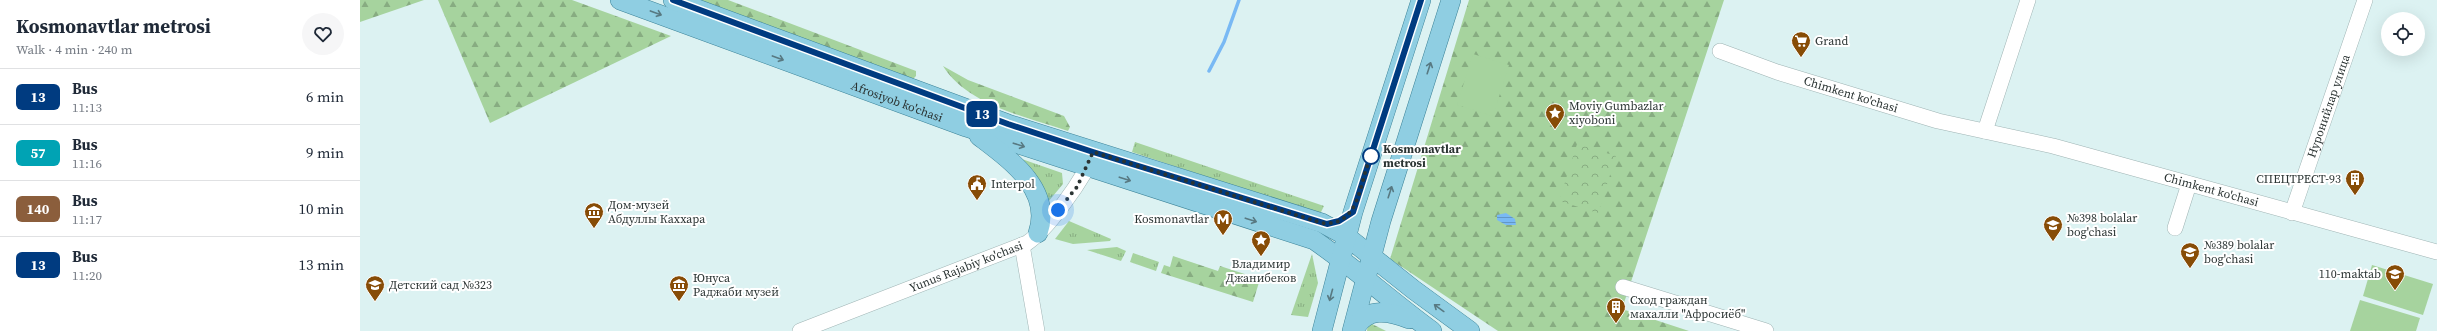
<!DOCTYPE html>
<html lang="en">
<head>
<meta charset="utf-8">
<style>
  body { margin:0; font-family:"Source Serif 4",serif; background:#f6f6f7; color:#1f2937; height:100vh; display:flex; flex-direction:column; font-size:15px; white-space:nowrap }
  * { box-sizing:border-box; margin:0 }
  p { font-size:13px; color:#747a83 }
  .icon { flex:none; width:22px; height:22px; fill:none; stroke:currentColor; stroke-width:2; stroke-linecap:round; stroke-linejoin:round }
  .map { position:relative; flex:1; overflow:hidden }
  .drawer { display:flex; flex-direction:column; background:#fff; width:360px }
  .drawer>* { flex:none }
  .badge { padding:0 8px; border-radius:6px; font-size:14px; line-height:26px }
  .buttons { position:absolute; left:2021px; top:12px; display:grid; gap:8px }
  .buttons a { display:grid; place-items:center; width:44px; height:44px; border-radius:50%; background:#fff; box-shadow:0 4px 16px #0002; font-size:20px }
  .you { position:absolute; width:20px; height:20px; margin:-10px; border:3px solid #fff; border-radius:50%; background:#1a73e8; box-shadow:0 0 0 6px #1a73e833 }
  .map>.badge { position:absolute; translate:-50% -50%; box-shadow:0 0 0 2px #fff }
  .round { display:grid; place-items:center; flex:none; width:42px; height:42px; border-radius:21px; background:#f6f6f7 }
  .headline { display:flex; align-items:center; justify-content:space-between; height:68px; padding:0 16px }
  h1 { font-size:19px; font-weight:700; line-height:30px }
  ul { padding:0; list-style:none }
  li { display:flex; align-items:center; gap:12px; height:56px; padding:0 16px; border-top:1px solid #e0e1e3 }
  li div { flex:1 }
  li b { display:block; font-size:15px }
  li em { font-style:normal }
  li .badge { min-width:44px; font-weight:700; text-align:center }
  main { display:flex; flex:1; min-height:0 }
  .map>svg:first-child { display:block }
  .grass { fill:url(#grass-tufts) }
  .forest { fill:url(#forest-firs) }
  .park { fill:url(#park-crowns) }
  .garden { fill:#a6d39e }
  .water { fill:url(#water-rules) }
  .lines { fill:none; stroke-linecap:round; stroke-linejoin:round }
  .stream { stroke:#79b9f4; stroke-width:3.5 }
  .minor-casing { stroke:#9fb4b4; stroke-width:16 }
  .major-casing { stroke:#3c8398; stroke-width:20 }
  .minor { stroke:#fff; stroke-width:15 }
  .major { stroke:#8fcee2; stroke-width:19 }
  .oneway { stroke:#587982 }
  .line-casing { stroke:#fff; stroke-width:9 }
  .line { stroke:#003b80; stroke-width:6 }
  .walk { stroke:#2b3433; stroke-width:4; stroke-dasharray:0 7.2 }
  .stop-dot { fill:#fff; stroke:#003b80; stroke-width:2 }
  .labels { text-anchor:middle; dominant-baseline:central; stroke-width:4; stroke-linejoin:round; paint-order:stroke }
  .poi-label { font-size:12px; fill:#2b3433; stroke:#fff; text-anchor:start }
  .street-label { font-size:12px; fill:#2b3433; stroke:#fff }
  .stop-label { font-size:12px; font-weight:bold; fill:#2b3433; stroke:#fff; text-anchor:start }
</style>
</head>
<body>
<main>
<section class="drawer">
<div class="headline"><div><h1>Kosmonavtlar metrosi</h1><p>Walk · 4 min · 240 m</p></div><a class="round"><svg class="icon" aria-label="heart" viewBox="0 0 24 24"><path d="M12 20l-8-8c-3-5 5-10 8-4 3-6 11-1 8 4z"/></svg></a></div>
<ul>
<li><span class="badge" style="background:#003b80;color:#fff">13</span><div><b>Bus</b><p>11:13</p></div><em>6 min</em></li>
<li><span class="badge" style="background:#00a3b4;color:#fff">57</span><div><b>Bus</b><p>11:16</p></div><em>9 min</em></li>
<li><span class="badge" style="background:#8b5e3c;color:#fff">140</span><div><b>Bus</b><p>11:17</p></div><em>10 min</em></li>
<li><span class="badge" style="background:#003b80;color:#fff">13</span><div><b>Bus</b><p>11:20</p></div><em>13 min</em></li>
</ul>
</section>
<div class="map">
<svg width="2077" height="331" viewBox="0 0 2077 331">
  <defs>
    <pattern id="grass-tufts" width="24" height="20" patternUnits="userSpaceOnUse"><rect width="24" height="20" fill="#a6d39e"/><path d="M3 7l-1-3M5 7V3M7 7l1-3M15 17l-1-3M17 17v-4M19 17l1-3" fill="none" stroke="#87ac81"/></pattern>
    <pattern id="forest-firs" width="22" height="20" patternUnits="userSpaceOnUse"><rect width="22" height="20" fill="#a6d39e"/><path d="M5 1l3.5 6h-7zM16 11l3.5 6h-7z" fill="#87ac81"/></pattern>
    <pattern id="park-crowns" width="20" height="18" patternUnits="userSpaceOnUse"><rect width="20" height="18" fill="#a6d39e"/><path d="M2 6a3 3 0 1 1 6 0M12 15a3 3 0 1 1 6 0" fill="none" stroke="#87ac81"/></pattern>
    <pattern id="water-rules" width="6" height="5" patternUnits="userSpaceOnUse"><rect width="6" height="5" fill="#79b9f4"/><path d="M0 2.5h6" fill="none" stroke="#6397c6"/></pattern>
  </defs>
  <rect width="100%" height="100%" fill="#dcf2f2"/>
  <g class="grass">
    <polygon points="775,142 964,206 961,212 955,213 772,152"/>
    <polygon points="650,155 702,173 703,184 688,202"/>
    <polygon points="709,221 751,239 750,241 713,244 695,239"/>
    <polygon points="757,247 766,251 761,261 727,250"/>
    <polygon points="773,253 799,262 796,271 770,262"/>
    <polygon points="952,254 958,283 948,317 931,315"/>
  </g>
  <g class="forest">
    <polygon points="0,0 64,0 0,22"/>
    <polygon points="78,0 212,0 311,36 130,123"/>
    <polygon points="338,0 368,0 556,71 556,76 552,80"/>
    <polygon points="1109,0 1364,0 1262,309 1329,331 1138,331 1030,259"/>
    <path d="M583,66L608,80L704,116L710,127L708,131C667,117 607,105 583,66Z"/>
    <polygon points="813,256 858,271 860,266 900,279 893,302 801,273 804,265 810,267"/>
    <polygon points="1008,322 1026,331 1007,331"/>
  </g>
  <polygon class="park" points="1217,144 1256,156 1238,213 1199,201"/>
  <g class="garden">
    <polygon points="1113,54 1149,65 1133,116 1097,105"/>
    <polygon points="2012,265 2073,284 2063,315 2003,296"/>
    <polygon points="2000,300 2060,318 2056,331 1990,331"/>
  </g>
  <polygon class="water" points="1146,213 1155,219 1156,225 1146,225 1137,220 1137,215"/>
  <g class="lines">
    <polyline class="stream" points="849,71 864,42 879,0"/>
    <defs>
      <g id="minor">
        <path id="s1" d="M1360,51L1417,72L1578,121L1693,146L2077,252"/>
        <polyline points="1625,131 1668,0"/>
        <path id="s2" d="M1932,213L2005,0"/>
        <polyline points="1815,228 1829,184"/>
        <polyline points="662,245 677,331"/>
        <polyline points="1263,287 1406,331"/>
        <path id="s3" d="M440,331L667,243C688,229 715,189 728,167"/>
      </g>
      <g id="major">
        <path id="s4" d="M260,0L606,127L954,240C995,268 1032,302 1072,331"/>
        <polyline points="313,0 648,124 962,223 986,236 1054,290 1110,331"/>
        <path d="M619,136C649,159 693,189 678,233"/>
        <polyline points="962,331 993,212 1061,0"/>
        <polyline points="992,331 1021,221 1091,0"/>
        <path d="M994,331C1005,306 1029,311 1049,319"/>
      </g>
    </defs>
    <use href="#minor" class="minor-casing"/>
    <use href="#major" class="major-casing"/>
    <use href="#minor" class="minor"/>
    <use href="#major" class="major"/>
  </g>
  <defs><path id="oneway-shaft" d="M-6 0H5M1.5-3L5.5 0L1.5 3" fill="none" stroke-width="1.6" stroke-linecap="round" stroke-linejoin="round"/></defs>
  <g class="oneway">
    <use href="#oneway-shaft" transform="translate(296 13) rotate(20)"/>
    <use href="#oneway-shaft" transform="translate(418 58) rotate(20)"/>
    <use href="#oneway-shaft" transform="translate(1069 68) rotate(-72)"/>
    <use href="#oneway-shaft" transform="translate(659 145) rotate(18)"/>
    <use href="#oneway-shaft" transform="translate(765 179) rotate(18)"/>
    <use href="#oneway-shaft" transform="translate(1030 192) rotate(-72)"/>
    <use href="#oneway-shaft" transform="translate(891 220) rotate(18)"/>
    <use href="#oneway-shaft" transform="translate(971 295) rotate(105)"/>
    <use href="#oneway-shaft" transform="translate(1079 308) rotate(-144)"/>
  </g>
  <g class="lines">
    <defs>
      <polyline id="line" points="313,0 648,124 733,152 967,224 979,221 993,212 1061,0"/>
    </defs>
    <use href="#line" class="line-casing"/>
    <use href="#line" class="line"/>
    <path class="walk" d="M698,210L717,187L733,152L962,223C1001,227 999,181 1011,156"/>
  </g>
  <defs>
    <symbol id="supermarket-pin" viewBox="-11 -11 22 30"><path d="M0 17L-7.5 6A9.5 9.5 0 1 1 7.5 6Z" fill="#874c06" stroke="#fff"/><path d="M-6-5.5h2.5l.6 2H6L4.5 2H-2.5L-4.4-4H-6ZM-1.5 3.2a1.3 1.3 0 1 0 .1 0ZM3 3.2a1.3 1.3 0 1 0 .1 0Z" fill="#fff"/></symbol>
    <symbol id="sight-pin" viewBox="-11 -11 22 30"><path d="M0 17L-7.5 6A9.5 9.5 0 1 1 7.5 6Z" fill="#874c06" stroke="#fff"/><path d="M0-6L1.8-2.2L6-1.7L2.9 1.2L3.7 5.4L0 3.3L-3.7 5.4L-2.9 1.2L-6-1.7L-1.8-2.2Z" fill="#fff"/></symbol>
    <symbol id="building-pin" viewBox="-11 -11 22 30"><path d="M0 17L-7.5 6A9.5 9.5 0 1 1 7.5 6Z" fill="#874c06" stroke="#fff"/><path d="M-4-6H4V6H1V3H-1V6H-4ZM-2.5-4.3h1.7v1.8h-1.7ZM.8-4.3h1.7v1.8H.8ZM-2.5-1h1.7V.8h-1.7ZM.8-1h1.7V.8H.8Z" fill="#fff"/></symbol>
    <symbol id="civic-pin" viewBox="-11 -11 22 30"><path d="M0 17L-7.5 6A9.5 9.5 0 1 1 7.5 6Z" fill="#874c06" stroke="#fff"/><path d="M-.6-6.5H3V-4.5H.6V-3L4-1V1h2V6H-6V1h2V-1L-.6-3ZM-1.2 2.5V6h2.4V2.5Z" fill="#fff"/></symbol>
    <symbol id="museum-pin" viewBox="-11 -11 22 30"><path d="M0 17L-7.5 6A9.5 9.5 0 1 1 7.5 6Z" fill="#874c06" stroke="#fff"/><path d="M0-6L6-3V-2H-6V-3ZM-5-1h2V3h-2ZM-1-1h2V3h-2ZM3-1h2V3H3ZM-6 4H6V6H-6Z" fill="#fff"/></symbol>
    <symbol id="metro-pin" viewBox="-11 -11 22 30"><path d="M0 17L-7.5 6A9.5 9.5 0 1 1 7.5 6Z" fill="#874c06" stroke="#fff"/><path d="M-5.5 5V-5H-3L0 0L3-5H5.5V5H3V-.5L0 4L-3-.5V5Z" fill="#fff"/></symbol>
    <symbol id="school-pin" viewBox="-11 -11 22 30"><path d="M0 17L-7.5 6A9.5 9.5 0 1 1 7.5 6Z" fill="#874c06" stroke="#fff"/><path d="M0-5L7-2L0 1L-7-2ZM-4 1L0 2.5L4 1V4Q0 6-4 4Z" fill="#fff"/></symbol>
  </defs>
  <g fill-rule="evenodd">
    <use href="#supermarket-pin" x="1430" y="30" width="22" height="30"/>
    <use href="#sight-pin" x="1184" y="102" width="22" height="30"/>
    <use href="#building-pin" x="1984" y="168" width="22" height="30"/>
    <use href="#civic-pin" x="606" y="173" width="22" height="30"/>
    <use href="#museum-pin" x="223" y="201" width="22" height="30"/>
    <use href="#metro-pin" x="852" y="208" width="22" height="30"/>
    <use href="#school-pin" x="1682" y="214" width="22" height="30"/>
    <use href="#sight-pin" x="890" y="229" width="22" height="30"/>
    <use href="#school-pin" x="1819" y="241" width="22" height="30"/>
    <use href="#school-pin" x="2024" y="263" width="22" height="30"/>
    <use href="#school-pin" x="4" y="274" width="22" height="30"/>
    <use href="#museum-pin" x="308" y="274" width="22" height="30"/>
    <use href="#building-pin" x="1245" y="296" width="22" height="30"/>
  </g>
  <circle class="stop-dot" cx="1011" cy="156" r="8"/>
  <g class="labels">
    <g class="poi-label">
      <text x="1455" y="41">Grand</text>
      <text x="1209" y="106">Moviy Gumbazlar<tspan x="1209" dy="14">xiyoboni</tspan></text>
      <text x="1981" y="179" text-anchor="end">СПЕЦТРЕСТ-93</text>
      <text x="631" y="184">Interpol</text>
      <text x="248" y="205">Дом-музей<tspan x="248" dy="14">Абдуллы Каххара</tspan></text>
      <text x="1707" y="218">№398 bolalar<tspan x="1707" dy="14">bog'chasi</tspan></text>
      <text x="849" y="219" text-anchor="end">Kosmonavtlar</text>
      <text x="1844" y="245">№389 bolalar<tspan x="1844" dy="14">bog'chasi</tspan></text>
      <text x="901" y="264" text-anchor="middle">Владимир<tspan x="901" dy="14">Джанибеков</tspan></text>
      <text x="2021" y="274" text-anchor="end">110-maktab</text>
      <text x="333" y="278">Юнуса<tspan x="333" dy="14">Раджаби музей</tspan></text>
      <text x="29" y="285">Детский сад №323</text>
      <text x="1270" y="300">Сход граждан<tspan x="1270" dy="14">махалли "Афросиёб"</tspan></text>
    </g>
    <g class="street-label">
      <text stroke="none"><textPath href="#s1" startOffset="138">Chimkent ko'chasi</textPath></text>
      <text stroke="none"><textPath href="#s4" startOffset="295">Afrosiyob ko'chasi</textPath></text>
      <text stroke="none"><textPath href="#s2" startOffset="113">Нуронийлар улица</textPath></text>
      <text stroke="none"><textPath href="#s1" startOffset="511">Chimkent ko'chasi</textPath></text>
      <text stroke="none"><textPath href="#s3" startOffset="178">Yunus Rajabiy ko'chasi</textPath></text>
    </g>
    <g class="stop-label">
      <text x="1023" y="149">Kosmonavtlar<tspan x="1023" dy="14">metrosi</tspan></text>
    </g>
  </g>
</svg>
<div class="buttons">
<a><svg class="icon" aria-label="locate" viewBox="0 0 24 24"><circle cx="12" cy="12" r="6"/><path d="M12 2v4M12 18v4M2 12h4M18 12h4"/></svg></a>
</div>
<div class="you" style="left:698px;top:210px"></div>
<b class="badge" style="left:622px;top:114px;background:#003b80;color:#fff">13</b>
</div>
</main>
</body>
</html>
